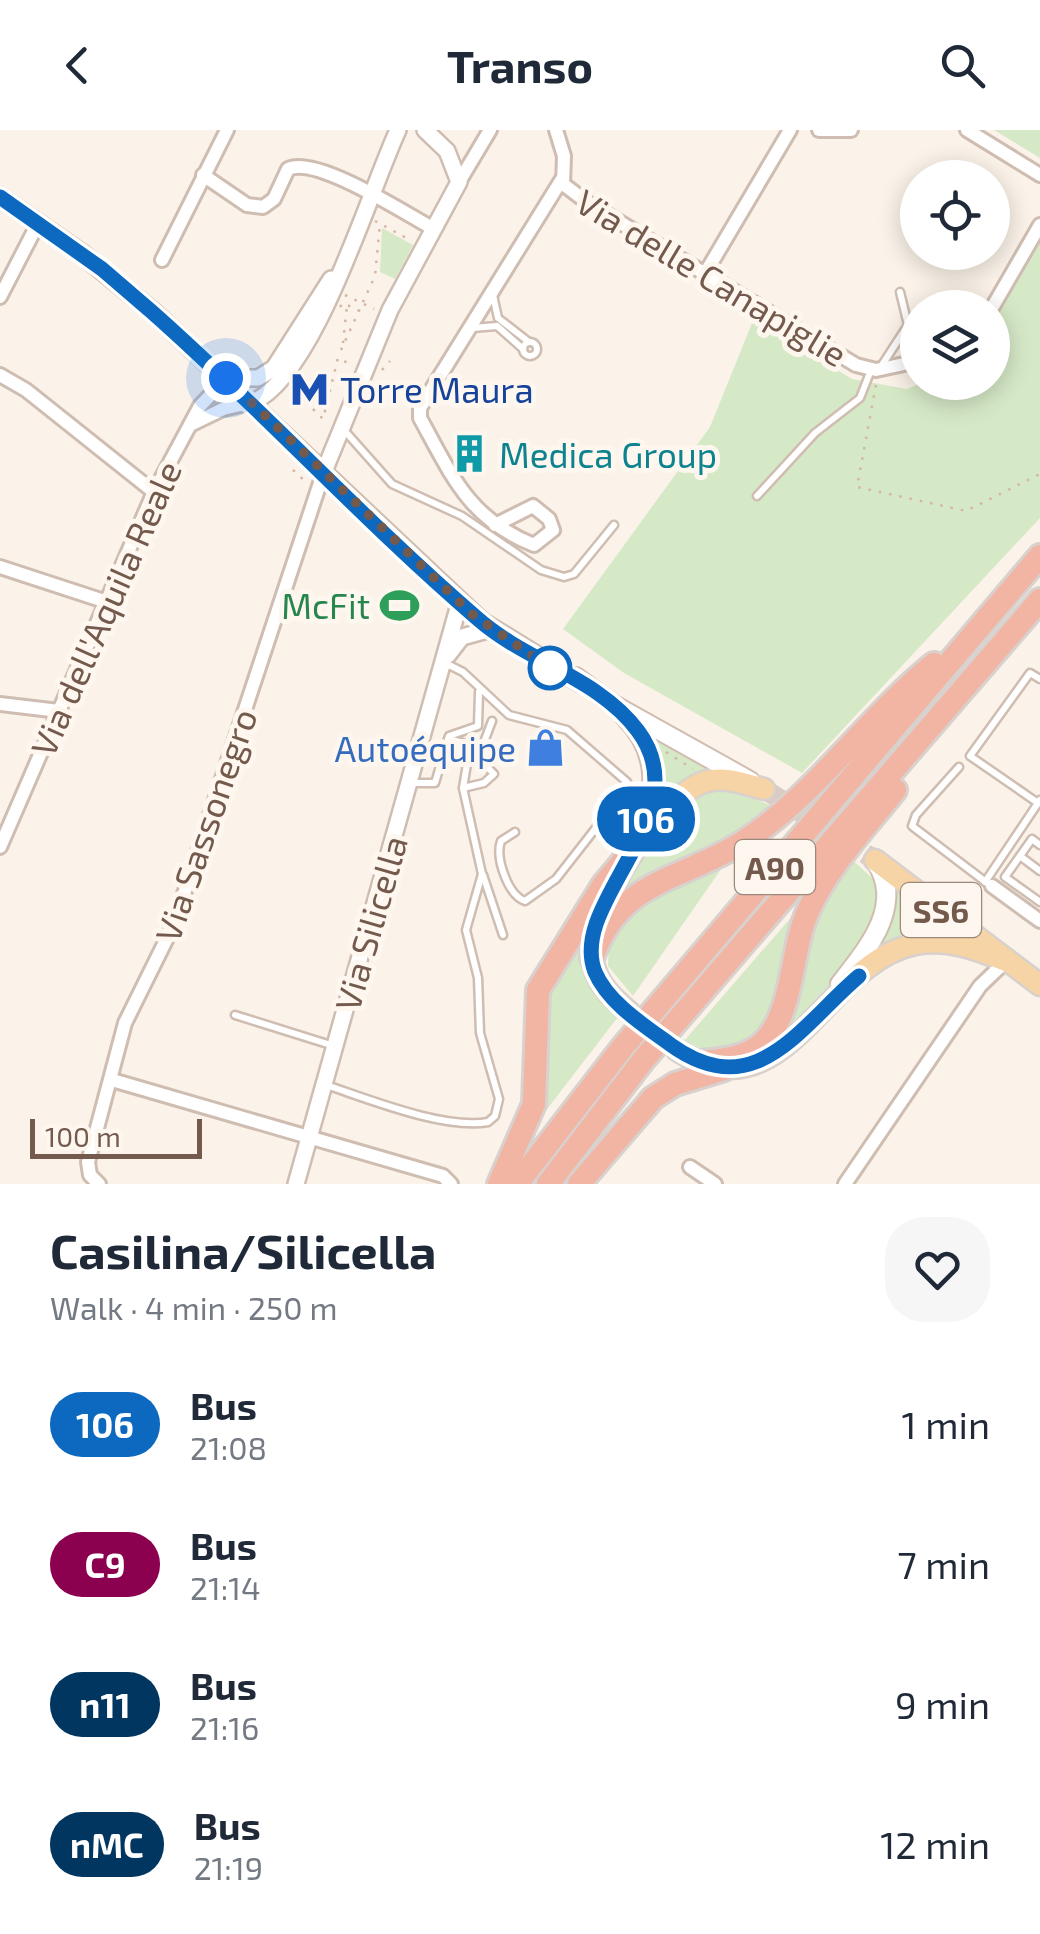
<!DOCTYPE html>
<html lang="en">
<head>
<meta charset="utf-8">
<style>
  body { margin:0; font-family:"Exo 2",sans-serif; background:#f6f6f7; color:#1f2937; height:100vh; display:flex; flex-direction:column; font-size:38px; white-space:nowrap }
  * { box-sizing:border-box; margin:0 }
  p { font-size:32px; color:#747a83 }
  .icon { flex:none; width:55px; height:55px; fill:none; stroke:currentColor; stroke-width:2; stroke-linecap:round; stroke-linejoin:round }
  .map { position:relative; height:1054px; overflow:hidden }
  .side { display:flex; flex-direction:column; background:#fff; flex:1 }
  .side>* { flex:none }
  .badge { padding:0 20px; border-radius:32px; font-size:35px; line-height:65px }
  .controls { position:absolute; left:900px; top:30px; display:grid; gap:20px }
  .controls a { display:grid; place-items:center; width:110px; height:110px; border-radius:50%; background:#fff; box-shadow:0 5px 25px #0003; font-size:50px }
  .scale { position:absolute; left:30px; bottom:25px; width:172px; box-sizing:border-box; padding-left:10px; border:5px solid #74594d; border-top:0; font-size:28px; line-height:35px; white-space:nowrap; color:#74594d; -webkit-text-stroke:8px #fef7ef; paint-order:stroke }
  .you { position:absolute; width:50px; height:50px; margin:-25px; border:8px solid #fff; border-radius:50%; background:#1a73e8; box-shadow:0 0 0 15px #1a73e833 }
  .map>.badge { position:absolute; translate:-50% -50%; box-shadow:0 0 0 5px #fff }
  .round { display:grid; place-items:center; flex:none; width:105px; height:105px; border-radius:40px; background:#f6f6f7 }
  .overview { display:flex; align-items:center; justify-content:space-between; height:170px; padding:0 50px }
  h1 { font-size:48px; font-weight:700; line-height:75px }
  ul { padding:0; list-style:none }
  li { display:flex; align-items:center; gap:30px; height:140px; padding:0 50px }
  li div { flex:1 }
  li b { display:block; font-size:38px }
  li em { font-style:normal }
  li .badge { min-width:110px; font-weight:700; text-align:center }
  header { display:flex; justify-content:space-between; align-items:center; height:130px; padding:0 50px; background:#fff; font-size:45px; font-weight:700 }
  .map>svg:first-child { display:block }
  .green { fill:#d6e9c7 }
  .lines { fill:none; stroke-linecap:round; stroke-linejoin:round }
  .primary-tunnel { stroke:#d9ccc2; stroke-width:20; stroke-dasharray:20 10; stroke-linecap:butt }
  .service-casing { stroke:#cfbdb1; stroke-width:11 }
  .minor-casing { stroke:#cfbdb1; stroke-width:18 }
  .tertiary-casing { stroke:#cfbdb1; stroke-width:20 }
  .secondary-casing { stroke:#d1bdaf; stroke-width:22 }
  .primary-casing { stroke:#d8d1cd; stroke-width:25 }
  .motorway-casing { stroke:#d8d1cd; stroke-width:28 }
  .path { stroke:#d4b5a4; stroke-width:2.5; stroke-dasharray:2.5 8; stroke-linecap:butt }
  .service { stroke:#fff; stroke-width:6 }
  .minor { stroke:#fff; stroke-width:12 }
  .tertiary { stroke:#fff; stroke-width:15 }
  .secondary { stroke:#fff; stroke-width:18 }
  .primary { stroke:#f6d4a5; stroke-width:20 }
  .motorway { stroke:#f2b4a3; stroke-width:22 }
  .line-casing { stroke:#fff; stroke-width:22 }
  .line { stroke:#0c69bf; stroke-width:15 }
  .walk { stroke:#74594d; stroke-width:10; stroke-dasharray:0 18 }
  .stop-dot { fill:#fff; stroke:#0c69bf; stroke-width:5 }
  .labels { text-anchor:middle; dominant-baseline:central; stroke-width:10; stroke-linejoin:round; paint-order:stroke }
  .shield { fill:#fef7ef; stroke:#9d887e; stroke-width:2.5 }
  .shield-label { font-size:32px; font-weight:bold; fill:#74594d }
  .street-label { font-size:35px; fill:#74594d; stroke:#fef7ef }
  .transit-label { font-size:35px; fill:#164399; stroke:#fef7ef; text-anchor:start }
  .culture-label { font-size:35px; fill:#0d838f; stroke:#fef7ef; text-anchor:start }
  .leisure-label { font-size:35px; fill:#27864d; stroke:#fef7ef; text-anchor:end }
  .shop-label { font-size:35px; fill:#366cbe; stroke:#fef7ef; text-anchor:end }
</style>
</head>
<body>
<header><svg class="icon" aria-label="back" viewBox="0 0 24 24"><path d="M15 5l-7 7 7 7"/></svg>Transo<svg class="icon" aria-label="search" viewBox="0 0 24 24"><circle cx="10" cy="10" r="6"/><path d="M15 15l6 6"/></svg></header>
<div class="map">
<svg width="1040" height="1054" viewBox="0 0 1040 1054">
  <rect width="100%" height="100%" fill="#fbf3e9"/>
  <g class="green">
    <polygon points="994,0 1040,0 1040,28"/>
    <polygon points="382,98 413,115 395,149 380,142"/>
    <polygon points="1040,112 1040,388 802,643 624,543 563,499 710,297 754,188 852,249 907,259 921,253 992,252 993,190"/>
    <polygon points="644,597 722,644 657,682 661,639"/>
    <polygon points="714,654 775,677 766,688 606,780 681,671"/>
    <polygon points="847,725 883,758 864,817 790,899 763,919 808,787"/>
    <polygon points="726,732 633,866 608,836 609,808 638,769"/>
    <polygon points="893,750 971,809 874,823 891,790"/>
    <polygon points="800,777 778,876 755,914 708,922 684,911"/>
    <path d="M584,796C577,836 590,860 618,887L544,983L541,878Z"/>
  </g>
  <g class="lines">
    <polyline class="primary-tunnel" points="764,659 875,730"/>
    <defs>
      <g id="service">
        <polyline points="900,162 908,195"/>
        <polyline points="493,165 498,188 529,212"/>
        <polyline points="472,198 497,196 523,219"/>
        <circle cx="530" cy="219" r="7"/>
        <polyline points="882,235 908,195 918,201"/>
        <polyline points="344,300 392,354 462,386 541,440 564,447 574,444 614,395"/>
        <polyline points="757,366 815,303 860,268 871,240"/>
        <path d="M443,532L463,542L509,585L567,600L627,652L624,662L556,749L525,771C508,765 495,728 501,711L515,702"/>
        <polyline points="1040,549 1030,543 970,626 1038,673 1040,670"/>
        <polyline points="478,628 492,591"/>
        <polyline points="959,637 916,685 912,696 991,756"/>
        <polyline points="409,653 435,653 449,606 478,596 479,562"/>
        <polyline points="463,658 484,653 494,644 478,628 469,626"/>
        <polyline points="1040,715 1032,709 1005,747 1040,772"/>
        <polyline points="1020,726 1040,741"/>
        <polyline points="483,745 503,805"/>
        <polyline points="985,752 1038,673"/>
        <polyline points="235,885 334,916"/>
        <path d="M326,955C368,969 445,1000 488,992L495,986L499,969L480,903L478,848L466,800L482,744L463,658L469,622L463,613L448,609"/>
      </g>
      <g id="minor">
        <polyline points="556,0 564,26 563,54 588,73 856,235 876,240 918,231"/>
        <polyline points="819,0 851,0"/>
        <polyline points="967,0 1040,45"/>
        <path d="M203,45L247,75L263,77L274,69L288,39C316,25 406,84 434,99"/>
        <polyline points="459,52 490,0"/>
        <polyline points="162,130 227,0"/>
        <polyline points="706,142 790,0"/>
        <polyline points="0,167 33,103"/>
        <polyline points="992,178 1040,95"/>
        <polyline points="0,245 26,260 154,362"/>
        <polyline points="190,295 223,279 253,272"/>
        <path d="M495,395L533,376L549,389L553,400L534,415C469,389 452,346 420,288V278L562,49"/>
        <polyline points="0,437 107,472"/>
        <polyline points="0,574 59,581"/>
        <polyline points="0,717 154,362 200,276 227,248"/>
        <polyline points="992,756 1040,791"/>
        <polyline points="112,950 443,1046 451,1054"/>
        <polyline points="690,1037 715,1054"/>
        <polyline points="99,1054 90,1045 88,1032 125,893 174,794 323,344"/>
        <polyline points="845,1054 980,856 1006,831"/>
      </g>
      <g id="tertiary">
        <polyline points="227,248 258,248 274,238 331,149"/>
        <path d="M253,272C315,245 368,65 398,0"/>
        <polyline points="323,344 390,180 459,52 447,21 425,0"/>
        <polyline points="448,525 462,507 491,499"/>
        <polyline points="296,1054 460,471"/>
      </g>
      <g id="secondary">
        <polyline points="0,67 82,124 153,182 482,492 581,553"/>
        <polyline points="576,547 614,575 750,651"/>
        <path d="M625,587C660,622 657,662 640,705"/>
        <path d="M840,854C867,819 905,776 876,732"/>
      </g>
      <g id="primary">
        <polyline points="875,730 1040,855"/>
        <path d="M629,882C611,867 594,851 592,826C587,781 660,667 704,652C723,645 745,654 764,659"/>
        <path d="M677,920C787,991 823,831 916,814C948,808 977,819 1006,831"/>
      </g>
      <g id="motorway">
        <path d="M592,828C619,749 681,751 743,712C816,665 867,588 934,534"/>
        <path d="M700,932C723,930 748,928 765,911C795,878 790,819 809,779C829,735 865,698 895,660"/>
        <polyline points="499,1054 534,974 538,860 604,754 636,716"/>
        <polyline points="517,1054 622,918 1040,426"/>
        <polyline points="548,1054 644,929 1040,470"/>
        <polyline points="579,1054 653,968 675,954 724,939"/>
      </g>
    </defs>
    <use href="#service" class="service-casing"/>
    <use href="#minor" class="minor-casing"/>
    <use href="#tertiary" class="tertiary-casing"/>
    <use href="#secondary" class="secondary-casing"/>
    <use href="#primary" class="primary-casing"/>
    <use href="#motorway" class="motorway-casing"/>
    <g class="path">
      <polyline points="375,91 412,111"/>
      <polyline points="345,165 374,179"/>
      <polyline points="340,177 343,173 358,180"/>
      <polyline points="343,213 347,176"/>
      <polyline points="341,220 375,146 380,94"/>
      <polyline points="382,240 390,231"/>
      <polyline points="876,255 857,357 966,381 1040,344"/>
      <polyline points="293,257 302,248 326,274"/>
      <polyline points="313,279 323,289 338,228 352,235"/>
      <polyline points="293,340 306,352"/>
      <polyline points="666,622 693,639"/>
      <polyline points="902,773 932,795"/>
    </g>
    <use href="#service" class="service"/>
    <use href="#minor" class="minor"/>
    <use href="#tertiary" class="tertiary"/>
    <use href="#secondary" class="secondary"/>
    <use href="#primary" class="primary"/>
    <use href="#motorway" class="motorway"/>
  </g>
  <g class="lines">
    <defs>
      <path id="line" d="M0,67L102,139L152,182C264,281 365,392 478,489C527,532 599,548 638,601C701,685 567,772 595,842C608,873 645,896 671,915C756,976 800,896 859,846"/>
    </defs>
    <use href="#line" class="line-casing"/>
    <use href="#line" class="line"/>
    <polyline class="walk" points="226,248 473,485 550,538"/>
  </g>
  <defs>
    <symbol id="metro-bare" viewBox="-9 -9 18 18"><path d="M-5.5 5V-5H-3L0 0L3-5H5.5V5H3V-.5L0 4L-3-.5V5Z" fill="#1a4fb4" stroke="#fef7ef" stroke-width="2.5" paint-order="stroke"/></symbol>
    <symbol id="building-bare" viewBox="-9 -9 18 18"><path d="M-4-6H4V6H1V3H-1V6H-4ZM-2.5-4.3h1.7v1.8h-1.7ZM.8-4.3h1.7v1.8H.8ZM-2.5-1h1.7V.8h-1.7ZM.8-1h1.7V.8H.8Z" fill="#0f9aa8" stroke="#fef7ef" stroke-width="2.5" paint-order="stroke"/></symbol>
    <symbol id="stadium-bare" viewBox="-9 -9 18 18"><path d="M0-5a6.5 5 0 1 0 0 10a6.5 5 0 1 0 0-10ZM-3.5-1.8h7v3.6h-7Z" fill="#2e9e5b" stroke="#fef7ef" stroke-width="2.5" paint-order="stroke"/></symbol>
    <symbol id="shop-bare" viewBox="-9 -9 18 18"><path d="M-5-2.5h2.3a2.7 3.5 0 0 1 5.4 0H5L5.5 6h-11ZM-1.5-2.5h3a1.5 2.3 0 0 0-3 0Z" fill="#3f7fe0" stroke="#fef7ef" stroke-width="2.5" paint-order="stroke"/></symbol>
  </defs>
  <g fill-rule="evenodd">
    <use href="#metro-bare" x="282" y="232" width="55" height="55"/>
    <use href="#building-bare" x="442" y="296" width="55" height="55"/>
    <use href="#stadium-bare" x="372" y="448" width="55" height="55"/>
    <use href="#shop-bare" x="518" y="590" width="55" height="55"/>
  </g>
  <circle class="stop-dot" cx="550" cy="538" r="20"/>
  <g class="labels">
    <g class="shield">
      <rect x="735" y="710" width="80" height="54" rx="8"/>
      <rect x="901" y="753" width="80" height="54" rx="8"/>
    </g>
    <g class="shield-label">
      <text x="775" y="737">A90</text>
      <text x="941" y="780">SS6</text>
    </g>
    <g class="street-label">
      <text transform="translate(712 147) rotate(31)">Via delle Canapiglie</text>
      <text transform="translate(105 478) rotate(-66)">Via dell'Aquila Reale</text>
      <text transform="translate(205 695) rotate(-71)">Via Sassonegro</text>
      <text transform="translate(370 793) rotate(-74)">Via Silicella</text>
    </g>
    <g class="transit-label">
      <text x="340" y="259">Torre Maura</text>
    </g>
    <g class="culture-label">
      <text x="499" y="324">Medica Group</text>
    </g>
    <g class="leisure-label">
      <text x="370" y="475">McFit</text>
    </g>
    <g class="shop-label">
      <text x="516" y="618">Autoéquipe</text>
    </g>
  </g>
</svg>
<div class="controls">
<a><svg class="icon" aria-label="locate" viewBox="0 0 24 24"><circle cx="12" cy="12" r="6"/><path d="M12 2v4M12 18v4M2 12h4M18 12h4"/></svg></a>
<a><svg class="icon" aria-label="layers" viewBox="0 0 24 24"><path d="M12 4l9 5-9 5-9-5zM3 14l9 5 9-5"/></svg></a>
</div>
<div class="scale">100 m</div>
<div class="you" style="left:226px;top:248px"></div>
<b class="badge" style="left:646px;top:689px;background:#0c69bf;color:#fff">106</b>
</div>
<section class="side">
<div class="overview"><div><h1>Casilina/Silicella</h1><p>Walk · 4 min · 250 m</p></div><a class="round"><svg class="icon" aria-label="heart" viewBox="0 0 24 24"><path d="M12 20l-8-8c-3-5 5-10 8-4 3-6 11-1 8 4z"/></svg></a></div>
<ul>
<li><span class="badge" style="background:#0c69bf;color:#fff">106</span><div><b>Bus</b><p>21:08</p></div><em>1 min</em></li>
<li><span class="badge" style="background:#8b004f;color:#fff">C9</span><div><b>Bus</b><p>21:14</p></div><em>7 min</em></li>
<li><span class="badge" style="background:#00365f;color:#fff">n11</span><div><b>Bus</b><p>21:16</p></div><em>9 min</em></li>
<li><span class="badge" style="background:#00365f;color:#fff">nMC</span><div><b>Bus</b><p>21:19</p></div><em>12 min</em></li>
</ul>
</section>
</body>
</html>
